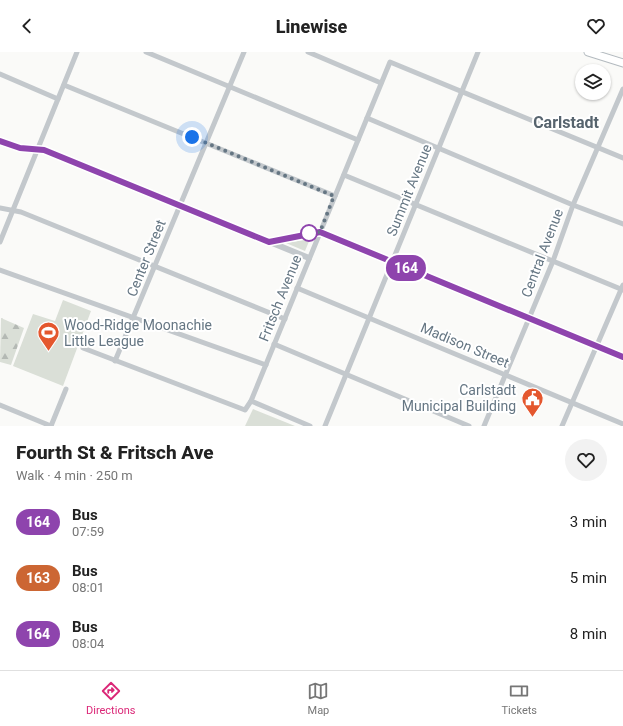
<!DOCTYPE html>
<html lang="en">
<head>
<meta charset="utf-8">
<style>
  body { margin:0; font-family:Roboto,sans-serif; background:#f2f2f2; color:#222; height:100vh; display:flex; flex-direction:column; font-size:15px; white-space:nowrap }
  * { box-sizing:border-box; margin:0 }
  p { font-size:13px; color:#767676 }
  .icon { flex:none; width:22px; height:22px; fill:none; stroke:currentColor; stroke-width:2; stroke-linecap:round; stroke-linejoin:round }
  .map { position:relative; height:374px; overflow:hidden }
  .panel { display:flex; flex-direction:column; background:#fff; flex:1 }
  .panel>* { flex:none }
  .badge { padding:0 8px; border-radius:13px; font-size:14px; line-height:26px }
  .tools { position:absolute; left:575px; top:12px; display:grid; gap:8px }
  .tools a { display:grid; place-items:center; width:36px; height:36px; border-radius:50%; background:#fff; box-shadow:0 1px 3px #0004; font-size:20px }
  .you { position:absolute; width:20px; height:20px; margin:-10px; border:3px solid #fff; border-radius:50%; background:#1a73e8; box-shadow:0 0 0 6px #1a73e833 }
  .map>.badge { position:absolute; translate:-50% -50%; box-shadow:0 0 0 2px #fff }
  .round { display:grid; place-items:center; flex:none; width:42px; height:42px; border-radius:21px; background:#f2f2f2 }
  .overview { display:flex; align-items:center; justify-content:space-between; height:68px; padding:0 16px }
  h1 { font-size:19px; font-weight:800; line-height:30px }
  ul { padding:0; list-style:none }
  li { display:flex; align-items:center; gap:12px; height:56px; padding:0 16px }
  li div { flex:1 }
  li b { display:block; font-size:15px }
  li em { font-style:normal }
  li .badge { min-width:44px; font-weight:700; text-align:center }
  header { display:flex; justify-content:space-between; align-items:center; height:52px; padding:0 16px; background:#fff; font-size:18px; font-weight:800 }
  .tabs { display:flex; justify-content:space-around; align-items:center; height:56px; border-top:1px solid #e0e0e0; background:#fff; font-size:11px; color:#767676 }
  .tabs a { display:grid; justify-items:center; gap:2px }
  .tabs .active { color:#db2777 }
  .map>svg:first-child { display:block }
  .green { fill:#dadfd7 }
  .forest { fill:url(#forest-firs) }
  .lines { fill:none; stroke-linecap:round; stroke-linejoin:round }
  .secondary-casing { stroke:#b3babf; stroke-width:9 }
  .minor { stroke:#c3c8cc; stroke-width:5 }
  .tertiary { stroke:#c3c8cc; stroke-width:6 }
  .secondary { stroke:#fff; stroke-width:7 }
  .line-casing { stroke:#fff; stroke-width:9 }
  .line { stroke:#8e44ad; stroke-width:6 }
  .walk { stroke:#657683; stroke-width:4; stroke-dasharray:0 7.2 }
  .stop-dot { fill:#fff; stroke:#8e44ad; stroke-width:2 }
  .labels { text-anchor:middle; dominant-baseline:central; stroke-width:4; stroke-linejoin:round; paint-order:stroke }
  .street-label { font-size:14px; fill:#657683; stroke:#fff }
  .poi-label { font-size:14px; fill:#657683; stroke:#fff; text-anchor:start }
  .quarter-label { font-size:16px; font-weight:bold; fill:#57646e; stroke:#fff }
</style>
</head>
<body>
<header><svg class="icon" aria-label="back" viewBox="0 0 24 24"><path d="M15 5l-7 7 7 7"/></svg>Linewise<svg class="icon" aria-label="heart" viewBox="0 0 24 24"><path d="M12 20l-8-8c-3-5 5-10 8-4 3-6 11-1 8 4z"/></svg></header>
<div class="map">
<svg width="623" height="374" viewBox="0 0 623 374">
  <defs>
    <pattern id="forest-firs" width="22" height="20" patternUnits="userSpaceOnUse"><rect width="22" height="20" fill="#dadfd7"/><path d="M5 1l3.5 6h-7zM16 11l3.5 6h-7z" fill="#b4b9b4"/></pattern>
  </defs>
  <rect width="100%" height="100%" fill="#fafaf8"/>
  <g class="green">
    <polygon points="310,187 305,199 286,191"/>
    <polygon points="63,248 91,259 63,334 13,314 33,262 55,269"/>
    <polygon points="253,357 295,374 245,374"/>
  </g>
  <polygon class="forest" points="1,266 24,276 11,313 0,310"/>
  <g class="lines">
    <defs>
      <polyline id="secondary" points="588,0 623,11"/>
    </defs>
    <use href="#secondary" class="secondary-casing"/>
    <g class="minor">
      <polyline points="146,0 358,88"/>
      <polyline points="308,0 381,31"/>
      <polyline points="0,22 58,47"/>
      <polyline points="64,33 335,144"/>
      <polyline points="367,66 573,153 623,172"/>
      <polyline points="344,123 623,238"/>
      <polyline points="0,156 21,160 285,267"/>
      <polyline points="320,180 623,305"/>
      <polyline points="0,190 77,0"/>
      <polyline points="0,218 266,313"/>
      <polyline points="297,236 623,372"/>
      <polyline points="274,292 469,374"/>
      <polyline points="83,296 245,358 251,349 390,10 623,106"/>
      <polyline points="115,309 244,0"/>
      <polyline points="251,349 310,374"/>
      <polyline points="0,353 51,374"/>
      <polyline points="51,374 66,337"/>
      <polyline points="325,374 478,0"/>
      <polyline points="484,374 553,209 573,153 623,37"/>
      <polyline points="562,374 623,233"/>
    </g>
    <g class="tertiary">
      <polyline points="0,89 20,97 44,98 309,206"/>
      <polyline points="270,189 320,180"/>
    </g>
    <use href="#secondary" class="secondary"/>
  </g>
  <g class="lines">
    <defs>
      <polyline id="line" points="0,89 20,96 44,98 269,190 320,180 623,305"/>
    </defs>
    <use href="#line" class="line-casing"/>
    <use href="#line" class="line"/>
    <polyline class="walk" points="192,85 334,144 320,180 309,181"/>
  </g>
  <defs>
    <symbol id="stadium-pin" viewBox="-11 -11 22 30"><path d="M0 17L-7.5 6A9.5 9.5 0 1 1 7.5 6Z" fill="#e4572e" stroke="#fff"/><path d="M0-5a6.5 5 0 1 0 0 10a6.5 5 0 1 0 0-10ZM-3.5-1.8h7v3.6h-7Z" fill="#fff"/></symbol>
    <symbol id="civic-pin" viewBox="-11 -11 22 30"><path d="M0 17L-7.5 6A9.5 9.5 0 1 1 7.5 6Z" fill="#e4572e" stroke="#fff"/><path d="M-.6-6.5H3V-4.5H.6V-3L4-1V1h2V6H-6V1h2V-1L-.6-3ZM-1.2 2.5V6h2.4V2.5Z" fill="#fff"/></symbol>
  </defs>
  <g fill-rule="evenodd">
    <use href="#stadium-pin" x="36" y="268" width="25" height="34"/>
    <use href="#civic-pin" x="520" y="334" width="25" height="34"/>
  </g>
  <circle class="stop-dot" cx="309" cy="181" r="8"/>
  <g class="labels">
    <g class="street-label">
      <text transform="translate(409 138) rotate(-68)">Summit Avenue</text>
      <text transform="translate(542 201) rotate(-69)">Central Avenue</text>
      <text transform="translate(146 206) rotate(-68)">Center Street</text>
      <text transform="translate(280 246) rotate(-68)">Fritsch Avenue</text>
      <text transform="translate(465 293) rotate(23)">Madison Street</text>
    </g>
    <g class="poi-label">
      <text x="64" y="273">Wood-Ridge Moonachie<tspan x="64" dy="16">Little League</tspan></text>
      <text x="516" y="338" text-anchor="end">Carlstadt<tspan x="516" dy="16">Municipal Building</tspan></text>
    </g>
    <g class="quarter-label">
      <text x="566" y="70">Carlstadt</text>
    </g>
  </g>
</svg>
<div class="tools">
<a><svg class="icon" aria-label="layers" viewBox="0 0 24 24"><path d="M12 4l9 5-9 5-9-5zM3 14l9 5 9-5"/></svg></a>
</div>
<div class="you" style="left:192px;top:85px"></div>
<b class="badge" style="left:406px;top:216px;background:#8e44ad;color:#fff">164</b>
</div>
<section class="panel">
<div class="overview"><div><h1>Fourth St &amp; Fritsch Ave</h1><p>Walk · 4 min · 250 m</p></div><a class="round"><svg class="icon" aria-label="heart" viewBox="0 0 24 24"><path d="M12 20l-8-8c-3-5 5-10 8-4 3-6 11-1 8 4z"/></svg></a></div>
<ul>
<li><span class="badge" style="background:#8e44ad;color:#fff">164</span><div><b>Bus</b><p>07:59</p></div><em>3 min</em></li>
<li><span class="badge" style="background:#c63;color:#fff">163</span><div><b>Bus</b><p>08:01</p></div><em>5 min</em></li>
<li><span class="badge" style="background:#8e44ad;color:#fff">164</span><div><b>Bus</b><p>08:04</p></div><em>8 min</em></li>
</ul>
</section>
<nav class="tabs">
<a class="active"><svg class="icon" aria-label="directions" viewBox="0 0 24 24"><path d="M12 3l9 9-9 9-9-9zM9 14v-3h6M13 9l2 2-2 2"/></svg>Directions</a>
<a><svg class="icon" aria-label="map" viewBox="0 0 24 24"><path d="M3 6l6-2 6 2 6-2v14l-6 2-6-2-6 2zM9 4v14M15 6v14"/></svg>Map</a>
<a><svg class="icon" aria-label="tickets" viewBox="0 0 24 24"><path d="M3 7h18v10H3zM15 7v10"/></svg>Tickets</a>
</nav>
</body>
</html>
